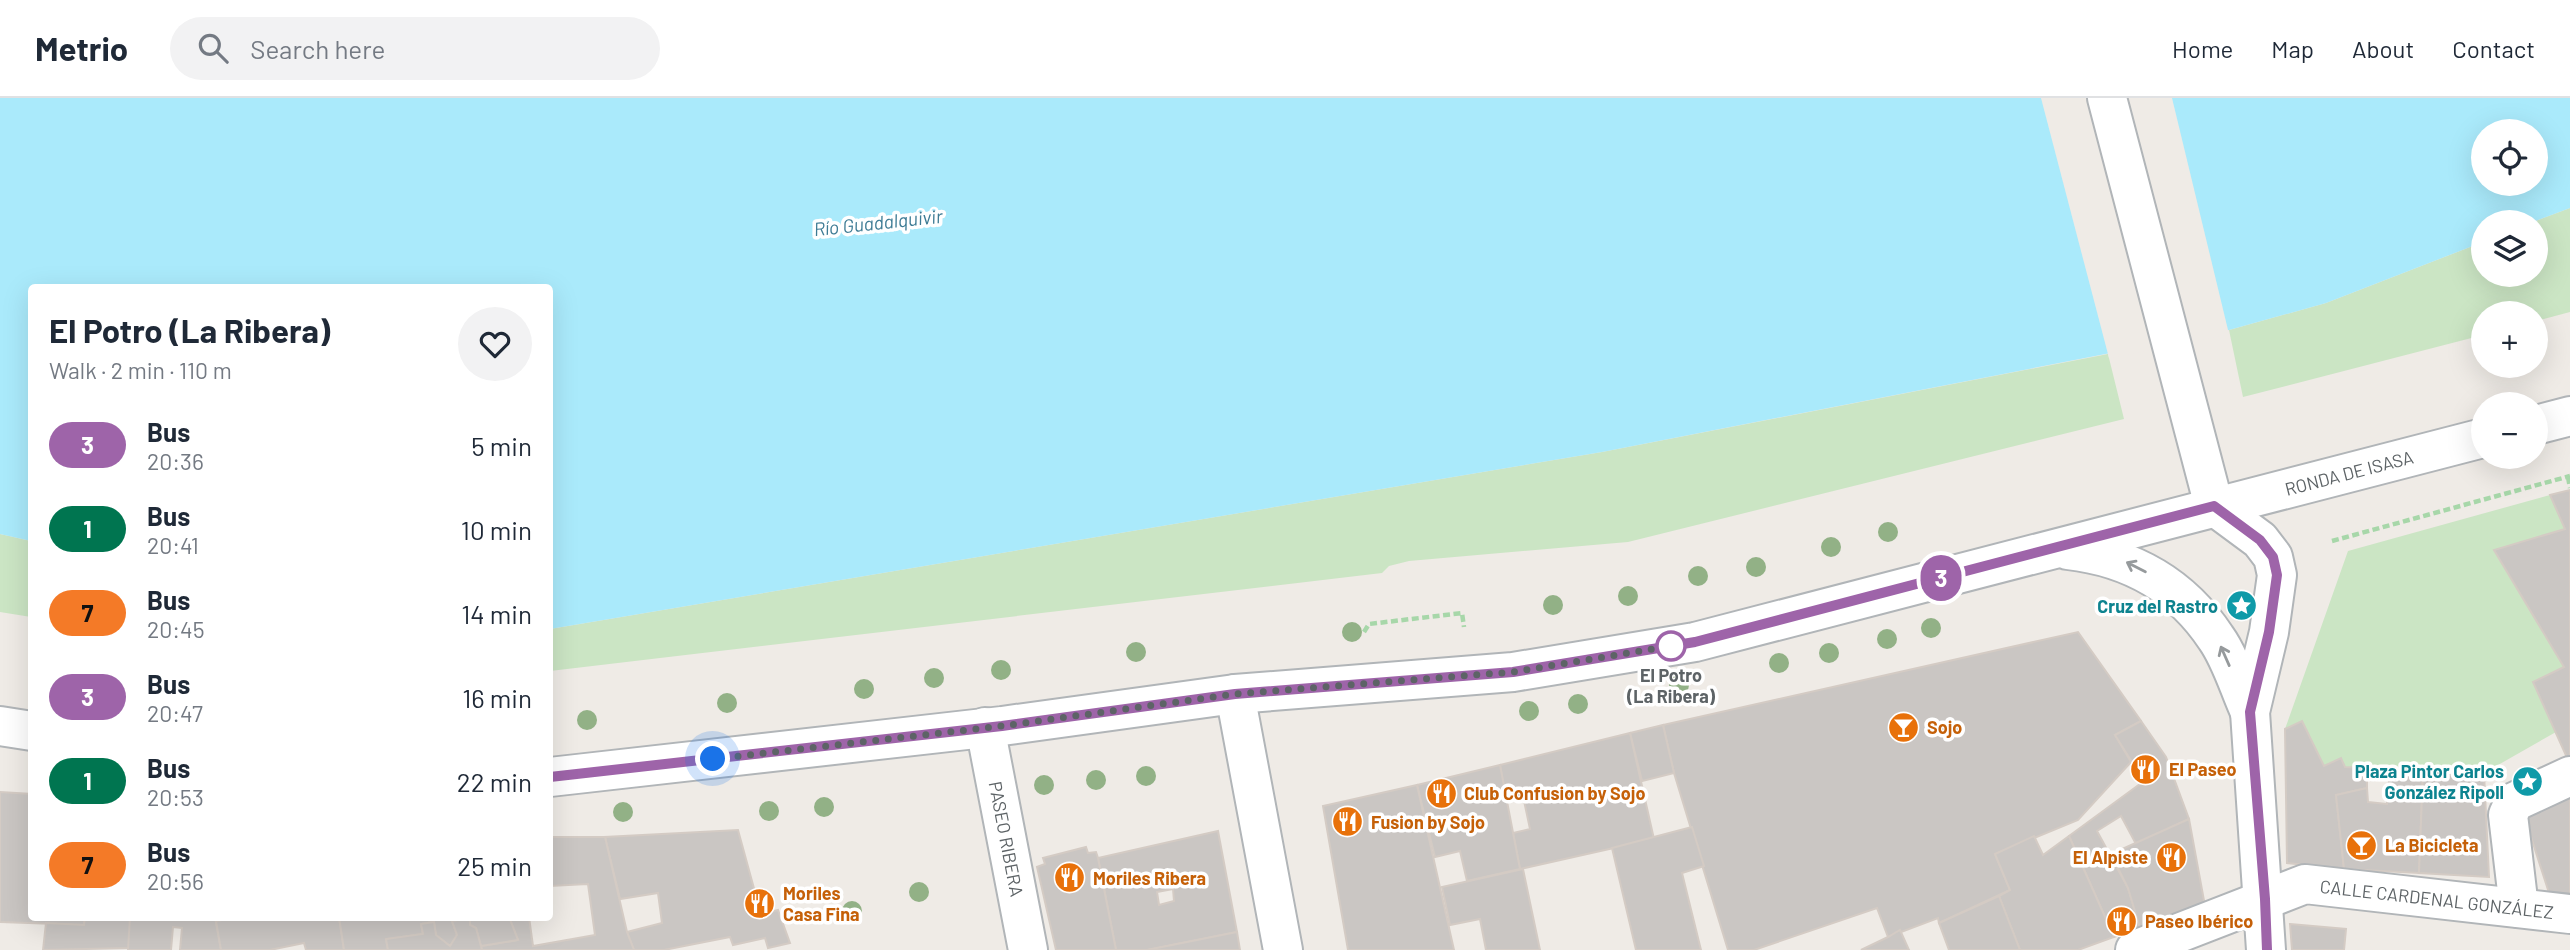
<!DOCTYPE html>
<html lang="en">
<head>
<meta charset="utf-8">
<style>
  body { margin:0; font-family:Barlow,sans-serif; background:#f2f2f3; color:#1f2937; height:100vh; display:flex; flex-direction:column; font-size:26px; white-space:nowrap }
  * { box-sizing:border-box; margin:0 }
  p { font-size:23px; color:#747a83 }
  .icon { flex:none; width:38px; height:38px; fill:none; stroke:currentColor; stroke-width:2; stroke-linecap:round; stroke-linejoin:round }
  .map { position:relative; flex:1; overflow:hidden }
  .details { position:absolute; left:28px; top:186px; width:525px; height:637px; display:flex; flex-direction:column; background:#fff; border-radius:7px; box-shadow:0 7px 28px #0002 }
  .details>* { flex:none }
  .badge { padding:0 14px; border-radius:23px; font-size:24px; line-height:46px }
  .controls { position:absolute; left:2471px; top:21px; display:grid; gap:14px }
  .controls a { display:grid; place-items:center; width:77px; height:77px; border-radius:50%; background:#fff; box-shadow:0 7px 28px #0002; font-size:35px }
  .you { position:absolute; width:35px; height:35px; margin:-18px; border:5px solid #fff; border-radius:50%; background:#1a73e8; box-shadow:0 0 0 10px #1a73e833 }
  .map>.badge { position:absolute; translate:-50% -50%; box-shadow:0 0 0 4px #fff }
  .round { display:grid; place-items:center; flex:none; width:74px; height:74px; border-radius:37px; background:#f2f2f3 }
  .overview { display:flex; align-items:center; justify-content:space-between; height:119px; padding:0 21px }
  h1 { font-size:33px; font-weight:700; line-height:52px }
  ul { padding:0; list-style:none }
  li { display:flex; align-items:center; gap:21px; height:84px; padding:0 21px }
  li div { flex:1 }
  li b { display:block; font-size:26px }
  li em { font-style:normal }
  li .badge { min-width:77px; font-weight:700; text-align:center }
  header { display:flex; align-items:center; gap:42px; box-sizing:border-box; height:98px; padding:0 35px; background:#fff; border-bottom:2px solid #e0e1e3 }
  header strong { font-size:33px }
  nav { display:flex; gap:38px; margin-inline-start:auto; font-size:24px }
  .search { width:490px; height:63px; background:#f2f2f3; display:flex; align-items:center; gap:18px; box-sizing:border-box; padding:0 24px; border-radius:38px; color:#747a83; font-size:26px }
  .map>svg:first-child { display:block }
  .green { fill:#cbe5c4 }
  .water { fill:#aaeafb; fill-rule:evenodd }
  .pier { fill:#efebe6 }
  .building { fill:#cac6c3; stroke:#d4cbc4; stroke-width:2; fill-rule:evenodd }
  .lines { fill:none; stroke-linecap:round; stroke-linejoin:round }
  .minor-casing { stroke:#b1b5b8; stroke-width:42 }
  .path { stroke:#a7d7a9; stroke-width:4.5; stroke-dasharray:7 3.5; stroke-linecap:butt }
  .minor { stroke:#fff; stroke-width:38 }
  .tree { fill:#92b186 }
  .oneway { stroke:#969a9c }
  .line-casing { stroke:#fff; stroke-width:16 }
  .line { stroke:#9e64a9; stroke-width:10 }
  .walk { stroke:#5d6366; stroke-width:7; stroke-dasharray:0 12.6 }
  .stop-dot { fill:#fff; stroke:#9e64a9; stroke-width:3.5 }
  .labels { text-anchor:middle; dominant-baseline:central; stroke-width:7; stroke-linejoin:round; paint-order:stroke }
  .street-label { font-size:18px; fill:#5d6366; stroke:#fff }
  .culture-label { font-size:18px; font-weight:bold; fill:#0d838f; stroke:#fff; text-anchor:end }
  .stop-label { font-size:18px; font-weight:bold; fill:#5d6366; stroke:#fff }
  .food-label { font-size:18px; font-weight:bold; fill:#c56008; stroke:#fff; text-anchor:start }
  .water-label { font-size:19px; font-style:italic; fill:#3d7b94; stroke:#fff }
</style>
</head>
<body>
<header>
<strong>Metrio</strong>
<div class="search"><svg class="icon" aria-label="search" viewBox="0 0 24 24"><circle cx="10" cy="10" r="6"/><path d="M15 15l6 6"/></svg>Search here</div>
<nav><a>Home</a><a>Map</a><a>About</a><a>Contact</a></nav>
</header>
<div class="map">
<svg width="2570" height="852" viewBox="0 0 2570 852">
  <rect width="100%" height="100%" fill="#efebe6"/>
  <g class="green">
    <polygon points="2570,110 2570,214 2536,223 2536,215 2483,215 2483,237 2243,299 2229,232 2326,205 2483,144 2483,177 2536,177 2533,124"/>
    <polygon points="2108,256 2124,321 1628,444 1409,463 1389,468 1382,475 550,573 550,531 1602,354"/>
    <polygon points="2550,397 2565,431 2494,453 2564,569 2533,584 2556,634 2484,675 2345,669 2341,660 2324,668 2302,624 2285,631 2348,453"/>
    <polygon points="0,436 31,443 31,519 0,514"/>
  </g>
  <path class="water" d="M0,0H2570V110L2533,124H2483V144L2326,205L2229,232L1602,354L550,531V189H32L31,443L0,436ZM2483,33H2536V86H2483Z"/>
  <polygon class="pier" points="2041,0 2172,0 2229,236 2109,260"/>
  <g class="building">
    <polygon points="2570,392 2570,661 2568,662 2533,584 2564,569 2494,452 2565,431 2550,397"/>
    <polygon points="2078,534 2141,623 2115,637 2131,664 2078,722 1995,756 2010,792 1939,825 1938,820 1888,839 1877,810 1754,852 1728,852 1674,675 1663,627"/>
    <polygon points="2141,623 2166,659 2189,721 2136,746 2121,718 2097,733 2128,790 2140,830 2114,839 2069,738 2144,683 2115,637"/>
    <polygon points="2302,623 2324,668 2341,660 2345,669 2390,671 2390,679 2367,677 2367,690 2336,697 2344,771 2287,765 2285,631"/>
    <polygon points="1663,627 1674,675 1642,683 1630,635"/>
    <polygon points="1630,635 1654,741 1520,771 1513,735 1530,731 1523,698 1506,702 1500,667"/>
    <polygon points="1500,667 1520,771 1467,783 1460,753 1435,759 1417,687"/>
    <polygon points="2390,671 2423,673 2419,775 2344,771 2336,697 2367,690 2368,704 2387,706"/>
    <polygon points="2423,673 2484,675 2489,779 2419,775"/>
    <polygon points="1417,687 1454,852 1348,852 1323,708"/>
    <polygon points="0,694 32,696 32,819 85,819 84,827 0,824"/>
    <polygon points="2570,697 2570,798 2550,798 2523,714"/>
    <polygon points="2189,721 2205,808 2140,830 2128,790 2111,756"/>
    <polygon points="1692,729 1704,768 1682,775 1701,852 1636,852 1612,750"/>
    <polygon points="738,732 761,816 778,812 790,845 768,850 765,840 733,847 730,839 664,852 634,852 627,834 662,825 658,795 620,801 605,739"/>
    <path d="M1218,733L1237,834L1147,852H1116L1098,760ZM1173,791L1174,803L1159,807L1157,794Z"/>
    <polygon points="2034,738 2043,757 2069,738 2114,839 2078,852 2020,852 1999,798 2010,792 1995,756"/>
    <polygon points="550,739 605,739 627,834 634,852 482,852 481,848 518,842 509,819 529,819 533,848 595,837 588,786 550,788"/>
    <polygon points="1086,749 1088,755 1096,754 1098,760 1116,852 1056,852 1037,769 1045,766 1043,760"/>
    <polygon points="1523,771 1540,852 1486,852 1480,821 1450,827 1442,789"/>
    <polygon points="1999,798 2020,852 1949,852 1939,825"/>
    <polygon points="85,819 130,819 130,850 43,852 46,825 84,827"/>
    <polygon points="130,819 215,819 221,852 180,852 182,830 173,829 171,852 128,852"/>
    <polygon points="215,819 239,819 216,823"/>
    <polygon points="239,819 339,819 344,852 306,852 304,845 270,852 221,852 216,823"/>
    <polygon points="339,819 509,819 518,842 481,848 476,830 470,827 470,820 452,823 457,837 450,848 436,837 434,824 421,826 423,836 386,841 388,852 344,852"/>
    <polygon points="470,820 470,827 476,830 482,852 388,852 386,841 423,836 421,826 434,824 436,837 450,848 457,837 452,823"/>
    <polygon points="2290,826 2346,831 2344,852 2292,852"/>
    <polygon points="1900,832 1909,852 1861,852 1888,839"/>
    <polygon points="1237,834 1240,852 1147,852"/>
  </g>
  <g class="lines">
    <defs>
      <g id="minor">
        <polyline points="2107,0 2214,408"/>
        <polyline points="2536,327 2570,318"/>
        <polyline points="2214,408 2260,442 2273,459 2277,477 2269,534 2250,614 2266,852"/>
        <path d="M2068,452C2130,459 2181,487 2216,540C2231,561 2239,590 2250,614"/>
        <polyline points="1235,596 1283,852"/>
        <polyline points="0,628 32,633"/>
        <path id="s1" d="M985,629L1028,852"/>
        <path id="s2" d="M550,679L1002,628L1235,596L1513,574L1695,544L2483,340"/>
        <polyline points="2519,810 2508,717 2514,704 2570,678"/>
        <path id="s3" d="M2135,852L2305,786L2570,816"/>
      </g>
    </defs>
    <use href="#minor" class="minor-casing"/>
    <g class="path">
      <polyline points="2568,379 2570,390"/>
      <polyline points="2332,443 2570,378"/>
      <polyline points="1364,534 1369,526 1462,515 1464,529"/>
    </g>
    <use href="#minor" class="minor"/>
  </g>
  <g class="tree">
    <circle cx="1888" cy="434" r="10"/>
    <circle cx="1831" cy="449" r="10"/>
    <circle cx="1756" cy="469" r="10"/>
    <circle cx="1698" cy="478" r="10"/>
    <circle cx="1628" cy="498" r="10"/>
    <circle cx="1553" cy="507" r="10"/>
    <circle cx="1931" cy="530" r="10"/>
    <circle cx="1352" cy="534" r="10"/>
    <circle cx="1887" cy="541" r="10"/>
    <circle cx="1136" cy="554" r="10"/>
    <circle cx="1829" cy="555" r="10"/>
    <circle cx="1779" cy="565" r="10"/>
    <circle cx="1001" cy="572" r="10"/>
    <circle cx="934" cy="580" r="10"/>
    <circle cx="1679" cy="587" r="10"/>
    <circle cx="864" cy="591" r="10"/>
    <circle cx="727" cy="605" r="10"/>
    <circle cx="1578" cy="606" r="10"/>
    <circle cx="1529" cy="613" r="10"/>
    <circle cx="587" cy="622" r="10"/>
    <circle cx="1146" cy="678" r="10"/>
    <circle cx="1096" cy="682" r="10"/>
    <circle cx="1044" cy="687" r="10"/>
    <circle cx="824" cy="709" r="10"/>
    <circle cx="769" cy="713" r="10"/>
    <circle cx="623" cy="714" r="10"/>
    <circle cx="919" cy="794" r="10"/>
    <circle cx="852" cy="813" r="10"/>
  </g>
  <defs><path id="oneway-shaft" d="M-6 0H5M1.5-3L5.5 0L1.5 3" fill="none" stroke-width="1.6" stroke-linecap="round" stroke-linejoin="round" transform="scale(1.75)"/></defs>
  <g class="oneway">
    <use href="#oneway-shaft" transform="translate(2136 469) rotate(-153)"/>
    <use href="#oneway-shaft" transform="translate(2225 558) rotate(-114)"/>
  </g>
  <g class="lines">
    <defs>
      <polyline id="line" points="550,679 1002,628 1235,596 1513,574 1695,544 2214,408 2260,442 2273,459 2277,477 2269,534 2250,614 2265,801 2267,852"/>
    </defs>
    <use href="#line" class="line-casing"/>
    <use href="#line" class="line"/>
    <polyline class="walk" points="713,661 1002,628 1235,596 1513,574 1671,548"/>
  </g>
  <defs>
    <symbol id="sight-disc" viewBox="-11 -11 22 22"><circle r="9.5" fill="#0f9aa8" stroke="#fff"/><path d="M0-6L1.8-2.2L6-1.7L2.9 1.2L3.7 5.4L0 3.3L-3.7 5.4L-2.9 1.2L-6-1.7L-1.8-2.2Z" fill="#fff"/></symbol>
    <symbol id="bar-disc" viewBox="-11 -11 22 22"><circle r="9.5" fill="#e8710a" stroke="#fff"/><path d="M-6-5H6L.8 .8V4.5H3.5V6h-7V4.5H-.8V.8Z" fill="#fff"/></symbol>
    <symbol id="restaurant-disc" viewBox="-11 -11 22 22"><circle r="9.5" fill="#e8710a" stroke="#fff"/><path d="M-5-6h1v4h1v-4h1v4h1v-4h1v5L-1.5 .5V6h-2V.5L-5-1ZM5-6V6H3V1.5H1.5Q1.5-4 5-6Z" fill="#fff"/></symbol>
  </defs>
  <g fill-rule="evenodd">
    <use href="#sight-disc" x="2224" y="490" width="35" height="35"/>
    <use href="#bar-disc" x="1886" y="612" width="35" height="35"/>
    <use href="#restaurant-disc" x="2128" y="654" width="35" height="35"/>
    <use href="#sight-disc" x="2510" y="666" width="35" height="35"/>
    <use href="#restaurant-disc" x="1424" y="678" width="35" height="35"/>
    <use href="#restaurant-disc" x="1330" y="706" width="35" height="35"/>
    <use href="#bar-disc" x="2344" y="730" width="35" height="35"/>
    <use href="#restaurant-disc" x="2154" y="742" width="35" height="35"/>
    <use href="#restaurant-disc" x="1052" y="762" width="35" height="35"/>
    <use href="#restaurant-disc" x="742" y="788" width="35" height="35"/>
    <use href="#restaurant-disc" x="2104" y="806" width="35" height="35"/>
  </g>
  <circle class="stop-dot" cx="1671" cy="548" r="14"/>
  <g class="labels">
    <g class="street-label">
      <text stroke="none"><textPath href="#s2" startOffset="1829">RONDA DE ISASA</textPath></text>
      <text stroke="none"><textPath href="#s1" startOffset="114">PASEO RIBERA</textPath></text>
      <text stroke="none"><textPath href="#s3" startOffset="315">CALLE CARDENAL GONZÁLEZ</textPath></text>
    </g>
    <g class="culture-label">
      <text x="2218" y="508">Cruz del Rastro</text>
      <text x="2504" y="673">Plaza Pintor Carlos<tspan x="2504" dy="21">González Ripoll</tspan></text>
    </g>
    <g class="stop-label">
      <text x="1671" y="577">El Potro<tspan x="1671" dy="21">(La Ribera)</tspan></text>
    </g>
    <g class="food-label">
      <text x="1927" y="629">Sojo</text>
      <text x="2169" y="671">El Paseo</text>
      <text x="1464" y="695">Club Confusion by Sojo</text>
      <text x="1371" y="724">Fusion by Sojo</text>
      <text x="2385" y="747">La Bicicleta</text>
      <text x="2148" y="759" text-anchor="end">El Alpiste</text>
      <text x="1093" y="780">Moriles Ribera</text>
      <text x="783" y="795">Moriles<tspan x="783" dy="21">Casa Fina</tspan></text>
      <text x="2145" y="823">Paseo Ibérico</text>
    </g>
    <g class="water-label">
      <text transform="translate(878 124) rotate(-6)">Río Guadalquivir</text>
    </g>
  </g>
</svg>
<div class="controls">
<a><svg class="icon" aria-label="locate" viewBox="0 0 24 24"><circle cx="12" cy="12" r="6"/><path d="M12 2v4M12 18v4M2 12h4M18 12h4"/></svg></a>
<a><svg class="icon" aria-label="layers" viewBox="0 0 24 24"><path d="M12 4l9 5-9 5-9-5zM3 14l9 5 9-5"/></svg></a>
<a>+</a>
<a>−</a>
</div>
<div class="you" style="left:713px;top:661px"></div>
<b class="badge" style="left:1941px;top:480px;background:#9e64a9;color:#fff">3</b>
<section class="details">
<div class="overview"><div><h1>El Potro (La Ribera)</h1><p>Walk · 2 min · 110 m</p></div><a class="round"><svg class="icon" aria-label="heart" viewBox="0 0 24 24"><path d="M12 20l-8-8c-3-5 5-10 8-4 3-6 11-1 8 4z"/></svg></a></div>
<ul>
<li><span class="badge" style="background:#9e64a9;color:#fff">3</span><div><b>Bus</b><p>20:36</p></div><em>5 min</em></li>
<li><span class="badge" style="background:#007550;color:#fff">1</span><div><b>Bus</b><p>20:41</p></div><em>10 min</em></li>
<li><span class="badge" style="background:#f47a27;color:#111">7</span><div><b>Bus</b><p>20:45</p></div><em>14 min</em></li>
<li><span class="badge" style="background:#9e64a9;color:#fff">3</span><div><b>Bus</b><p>20:47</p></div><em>16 min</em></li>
<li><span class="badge" style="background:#007550;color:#fff">1</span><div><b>Bus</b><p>20:53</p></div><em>22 min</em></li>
<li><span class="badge" style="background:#f47a27;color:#111">7</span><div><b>Bus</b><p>20:56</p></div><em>25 min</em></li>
</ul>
</section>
</div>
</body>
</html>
